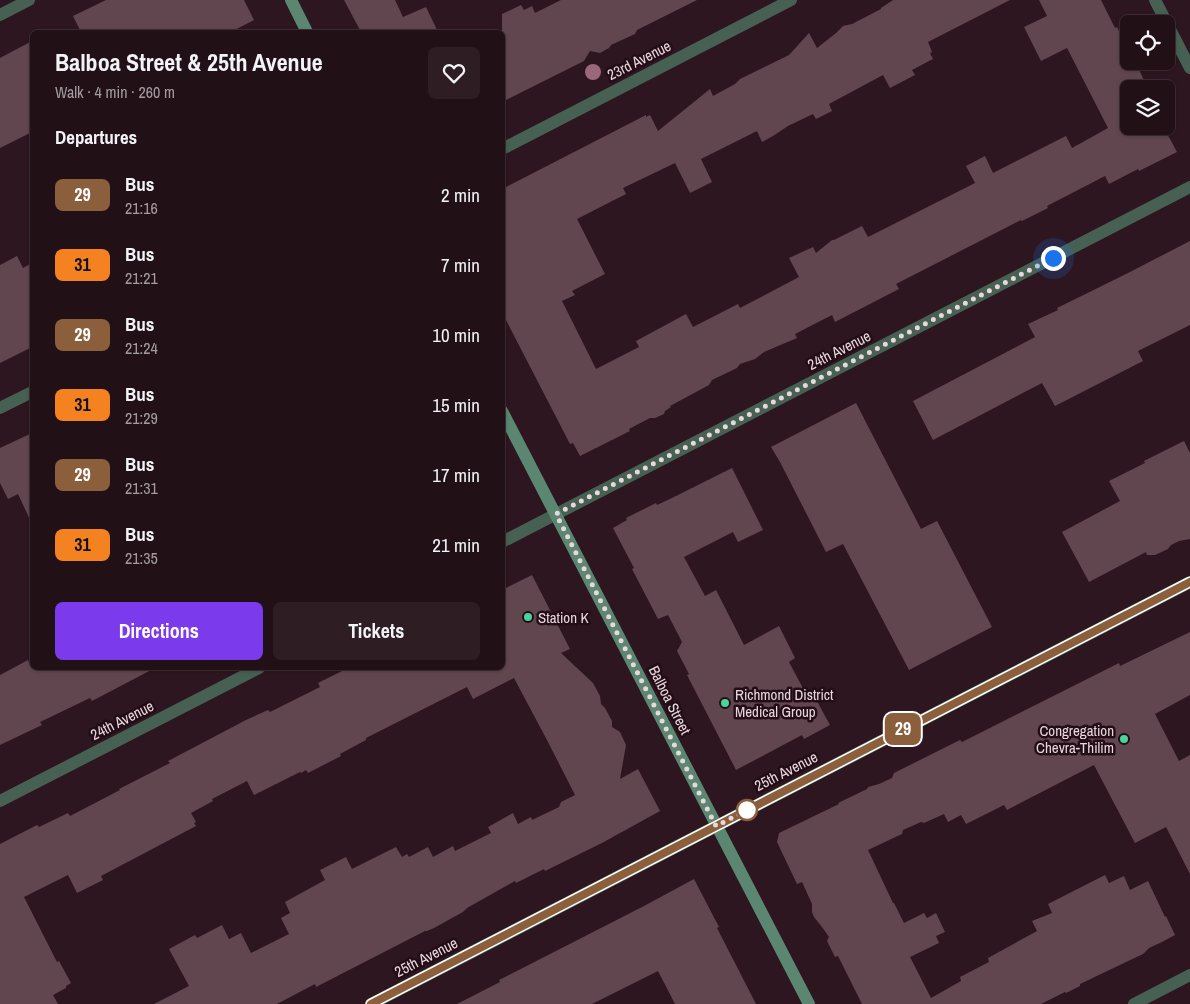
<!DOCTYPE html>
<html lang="en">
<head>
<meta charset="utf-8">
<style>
  body { margin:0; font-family:"Archivo Narrow",sans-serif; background:#2e1e24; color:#f1f3f6; height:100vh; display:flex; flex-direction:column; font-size:19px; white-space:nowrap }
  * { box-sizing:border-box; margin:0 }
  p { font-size:16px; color:#a29da1 }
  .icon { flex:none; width:28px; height:28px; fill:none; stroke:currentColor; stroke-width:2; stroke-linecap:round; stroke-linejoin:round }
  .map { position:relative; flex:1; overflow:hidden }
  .side { position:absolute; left:30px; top:30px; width:475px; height:640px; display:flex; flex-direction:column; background:#221017; border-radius:8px; box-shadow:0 1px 4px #0004,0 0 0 1px #3f3036 }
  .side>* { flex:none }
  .badge { padding:0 10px; border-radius:8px; font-size:18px; line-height:32px }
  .controls { position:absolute; left:1120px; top:15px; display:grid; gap:10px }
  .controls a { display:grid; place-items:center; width:55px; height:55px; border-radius:8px; background:#221017; box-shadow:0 1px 4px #0004,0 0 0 1px #3f3036; font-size:25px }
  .you { position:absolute; width:25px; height:25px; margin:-12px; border:4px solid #fff; border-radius:50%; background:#1a73e8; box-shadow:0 0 0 8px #1a73e833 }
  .map>.badge { position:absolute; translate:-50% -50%; box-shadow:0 0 0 2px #fff }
  h2 { padding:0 25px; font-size:19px; line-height:45px }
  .round { display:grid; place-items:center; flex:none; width:52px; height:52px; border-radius:8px; background:#2e1e24 }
  .headline { display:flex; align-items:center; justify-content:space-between; height:85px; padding:0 25px }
  h1 { font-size:24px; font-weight:700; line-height:38px }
  .action { display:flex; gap:10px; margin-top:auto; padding:10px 25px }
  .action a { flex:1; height:58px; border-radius:8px; background:#7c3aed; color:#fff; font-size:20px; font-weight:700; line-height:58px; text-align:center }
  .action a+a { background:#2e1e24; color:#f1f3f6 }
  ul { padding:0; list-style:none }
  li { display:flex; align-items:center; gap:15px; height:70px; padding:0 25px }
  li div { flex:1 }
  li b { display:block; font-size:19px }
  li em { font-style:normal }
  li .badge { min-width:55px; font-weight:700; text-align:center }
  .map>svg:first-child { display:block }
  .building { fill:#61464f }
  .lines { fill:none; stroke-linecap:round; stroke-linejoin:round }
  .street { stroke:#466053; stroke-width:12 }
  .secondary { stroke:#5b8671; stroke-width:12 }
  .tree { fill:#9b687a }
  .line-casing { stroke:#fff; stroke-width:11 }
  .line { stroke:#8b5e3c; stroke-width:8 }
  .walk { stroke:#e8d7dc; stroke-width:5; stroke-dasharray:0 9 }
  .poi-dot { fill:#48d49d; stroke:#230d16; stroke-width:2 }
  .stop-dot { fill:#fff; stroke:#8b5e3c; stroke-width:2.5 }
  .labels { text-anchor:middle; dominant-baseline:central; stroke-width:5; stroke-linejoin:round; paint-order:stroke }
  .street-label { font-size:15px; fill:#e8d7dc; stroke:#230d16 }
  .poi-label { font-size:15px; fill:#e8d7dc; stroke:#230d16; text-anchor:start }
</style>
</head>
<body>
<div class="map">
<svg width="1190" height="1004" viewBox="0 0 1190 1004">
  <rect width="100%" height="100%" fill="#2d161f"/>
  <g class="building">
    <polygon points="106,0 244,0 254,20 231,32 81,32 73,16"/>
    <polygon points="344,0 395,0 403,17 426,7 438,32 361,32"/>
    <polygon points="561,0 697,0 637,30 635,34 611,45 609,48 600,53 590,51 584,61 502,102 502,14 521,5 524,10 532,6 535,13"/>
    <polygon points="893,0 1010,0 928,42 932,52 930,53 933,59 912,70 915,75 890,88 883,75 829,104 832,111 816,119 813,114 788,126 773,136 762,142 757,131 701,159 712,182 690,193 675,163 623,188 626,194 577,219 605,274 572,291 575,295 562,301 596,369 639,347 636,341 686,314 693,327 738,304 740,308 799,277 789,258 813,247 816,253 832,240 834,240 862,226 868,237 975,183 966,166 985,156 993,173 1066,136 1072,148 1108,128 1067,48 1041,61 1024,27 1047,16 1039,0 1101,0 1115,28 1117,27 1129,51 1129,61 1135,61 1148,89 1129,89 1129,126 1163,126 1177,152 1139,171 1138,169 1109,184 1105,176 1047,206 1048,208 1022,221 1021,220 896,284 899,289 835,322 832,315 795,334 797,338 764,352 755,359 740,364 737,368 712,380 709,385 670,406 671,407 665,411 664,414 655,418 650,418 629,429 630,431 580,456 573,443 570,444 506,320 502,319 502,189 646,115 646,117 650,115 658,131 710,89 713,96 735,84 740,79 789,55 809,33 817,48 836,33 843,26 852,24 881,9 881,8"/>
    <polygon points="32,41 32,132 0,148 0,58"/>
    <polygon points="1190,241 1190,325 1138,351 1143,361 1055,406 1042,383 933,440 913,401 1035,337 1028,324 1058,310 1057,308 1126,274"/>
    <polygon points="17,256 23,268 32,263 32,347 0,363 0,265"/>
    <polygon points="856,403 921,529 937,521 992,627 909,670 843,544 826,552 780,462 771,447"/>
    <polygon points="32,433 32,524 18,494 8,499 0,483 0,448"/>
    <polygon points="1184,441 1190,453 1190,539 1179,541 1171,545 1168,549 1155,555 1147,555 1146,552 1089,582 1062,532 1120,501 1109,481 1145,463 1144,461"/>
    <polygon points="732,468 763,530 738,542 733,532 684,557 705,596 716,590 744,645 779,626 795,658 789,662 806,694 812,692 830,725 804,739 802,735 736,770 687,675 689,674 677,651 682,642 668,615 658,619 632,569 634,568 613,528 627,520 626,518 656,503 657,505 672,498"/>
    <polygon points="532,575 570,649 561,653 593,683 600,696 601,704 605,708 612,721 612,727 620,732 626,745 620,779 638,769 660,811 602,843 545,871 544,869 516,883 515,881 467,908 463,912 434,928 427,931 425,931 316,987 315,984 277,1004 154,1004 189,986 169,949 195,935 197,938 222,925 229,939 241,933 251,953 289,934 281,918 290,913 285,902 325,880 320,870 346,857 352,869 396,847 402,857 407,854 409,857 428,847 433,857 453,846 455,851 491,833 488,827 513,813 518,824 531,817 532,820 559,807 561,802 575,795 548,742 514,678 473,699 467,687 366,738 366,740 340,754 341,756 308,773 306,770 301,773 300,772 254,795 247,781 212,799 213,801 191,813 196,822 194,823 196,826 101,876 103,880 77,893 68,875 24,897 57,962 59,961 71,983 66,986 66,988 53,995 58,1004 0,1004 0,844 37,825 39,827 68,813 70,816 120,790 119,789 170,763 168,761 246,720 268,710 270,712 320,687 318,683 348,668 502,668 502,590"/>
    <polygon points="1190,632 1190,695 1155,714 1179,761 1190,755 1190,874 1166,827 1135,843 1094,765 1007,810 1004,805 966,824 961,815 948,822 944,814 924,823 921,822 903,830 902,834 868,850 893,903 894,903 904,923 924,913 927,918 936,913 945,932 936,936 939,943 910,957 931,998 961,981 960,977 989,962 988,958 1037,931 1032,921 1052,913 1048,904 1105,875 1109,883 1124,876 1130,890 1148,881 1165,917 1166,916 1175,935 1162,942 1149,948 1143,954 1080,984 1080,986 1066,993 1065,992 1041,1004 862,1004 838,956 835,957 827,941 829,937 822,927 814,917 812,912 812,904 802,882 797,884 777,842 779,833 839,804 838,803 867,789 868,787 879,784 892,778 894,773 960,740 962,742 1119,663 1120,666"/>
    <polygon points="28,660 31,668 155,668 92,701 90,698 63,711 40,722 42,725 0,745 0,675"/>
    <polygon points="694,879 719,927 717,928 756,1004 675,1004 658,971 592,1004 457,1004 500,982 499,980 644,906"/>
  </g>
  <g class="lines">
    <g class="street">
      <polyline points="1155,0 1190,68"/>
      <polyline points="0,15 29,0"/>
      <polyline points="502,149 791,0"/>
      <polyline points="0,408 32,392"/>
      <polyline points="502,542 1190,187"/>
      <polyline points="0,801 259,668"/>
      <polyline points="1134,1004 1190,975"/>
    </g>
    <g class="secondary">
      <polyline points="291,0 307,32"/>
      <polyline points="502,411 809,1004"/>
      <polyline points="371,1004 1190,582"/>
    </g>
  </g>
  <circle class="tree" cx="593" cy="72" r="8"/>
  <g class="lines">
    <defs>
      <polyline id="line" points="371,1004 1190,582"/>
    </defs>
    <use href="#line" class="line-casing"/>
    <use href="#line" class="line"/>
    <polyline class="walk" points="747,810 716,826 556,514 1053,258"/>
  </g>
  <g class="poi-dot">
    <circle cx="528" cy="617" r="5"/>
    <circle cx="725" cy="703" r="5"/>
    <circle cx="1124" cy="739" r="5"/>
  </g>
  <circle class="stop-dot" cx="747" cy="810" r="10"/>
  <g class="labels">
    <g class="street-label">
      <text transform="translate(639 60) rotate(-27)">23rd Avenue</text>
      <text transform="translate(839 350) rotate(-27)">24th Avenue</text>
      <text transform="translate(670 700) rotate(63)">Balboa Street</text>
      <text transform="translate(122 720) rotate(-27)">24th Avenue</text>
      <text transform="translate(786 771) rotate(-27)">25th Avenue</text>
      <text transform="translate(426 957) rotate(-27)">25th Avenue</text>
    </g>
    <g class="poi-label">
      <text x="538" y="617">Station K</text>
      <text x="735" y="694">Richmond District<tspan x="735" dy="17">Medical Group</tspan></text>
      <text x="1114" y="730" text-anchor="end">Congregation<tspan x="1114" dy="17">Chevra-Thilim</tspan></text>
    </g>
  </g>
</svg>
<div class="controls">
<a><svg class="icon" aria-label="locate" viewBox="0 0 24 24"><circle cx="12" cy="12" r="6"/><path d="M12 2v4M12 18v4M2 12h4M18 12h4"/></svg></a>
<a><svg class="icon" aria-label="layers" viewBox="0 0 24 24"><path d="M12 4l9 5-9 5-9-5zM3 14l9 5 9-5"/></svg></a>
</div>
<div class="you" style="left:1053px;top:258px"></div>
<b class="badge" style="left:903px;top:729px;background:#8b5e3c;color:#fff">29</b>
<section class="side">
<div class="headline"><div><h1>Balboa Street &amp; 25th Avenue</h1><p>Walk · 4 min · 260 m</p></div><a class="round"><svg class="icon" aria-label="heart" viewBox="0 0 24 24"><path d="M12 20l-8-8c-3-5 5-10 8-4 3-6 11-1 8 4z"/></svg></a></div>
<h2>Departures</h2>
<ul>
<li><span class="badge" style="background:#8b5e3c;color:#fff">29</span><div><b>Bus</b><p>21:16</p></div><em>2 min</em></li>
<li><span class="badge" style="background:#f58220;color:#111">31</span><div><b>Bus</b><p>21:21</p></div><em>7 min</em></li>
<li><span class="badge" style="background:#8b5e3c;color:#fff">29</span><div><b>Bus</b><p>21:24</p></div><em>10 min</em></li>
<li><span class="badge" style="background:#f58220;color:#111">31</span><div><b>Bus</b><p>21:29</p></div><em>15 min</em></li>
<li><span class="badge" style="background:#8b5e3c;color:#fff">29</span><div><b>Bus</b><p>21:31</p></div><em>17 min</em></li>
<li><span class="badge" style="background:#f58220;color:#111">31</span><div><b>Bus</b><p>21:35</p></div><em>21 min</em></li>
</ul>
<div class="action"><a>Directions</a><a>Tickets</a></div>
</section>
</div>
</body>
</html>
